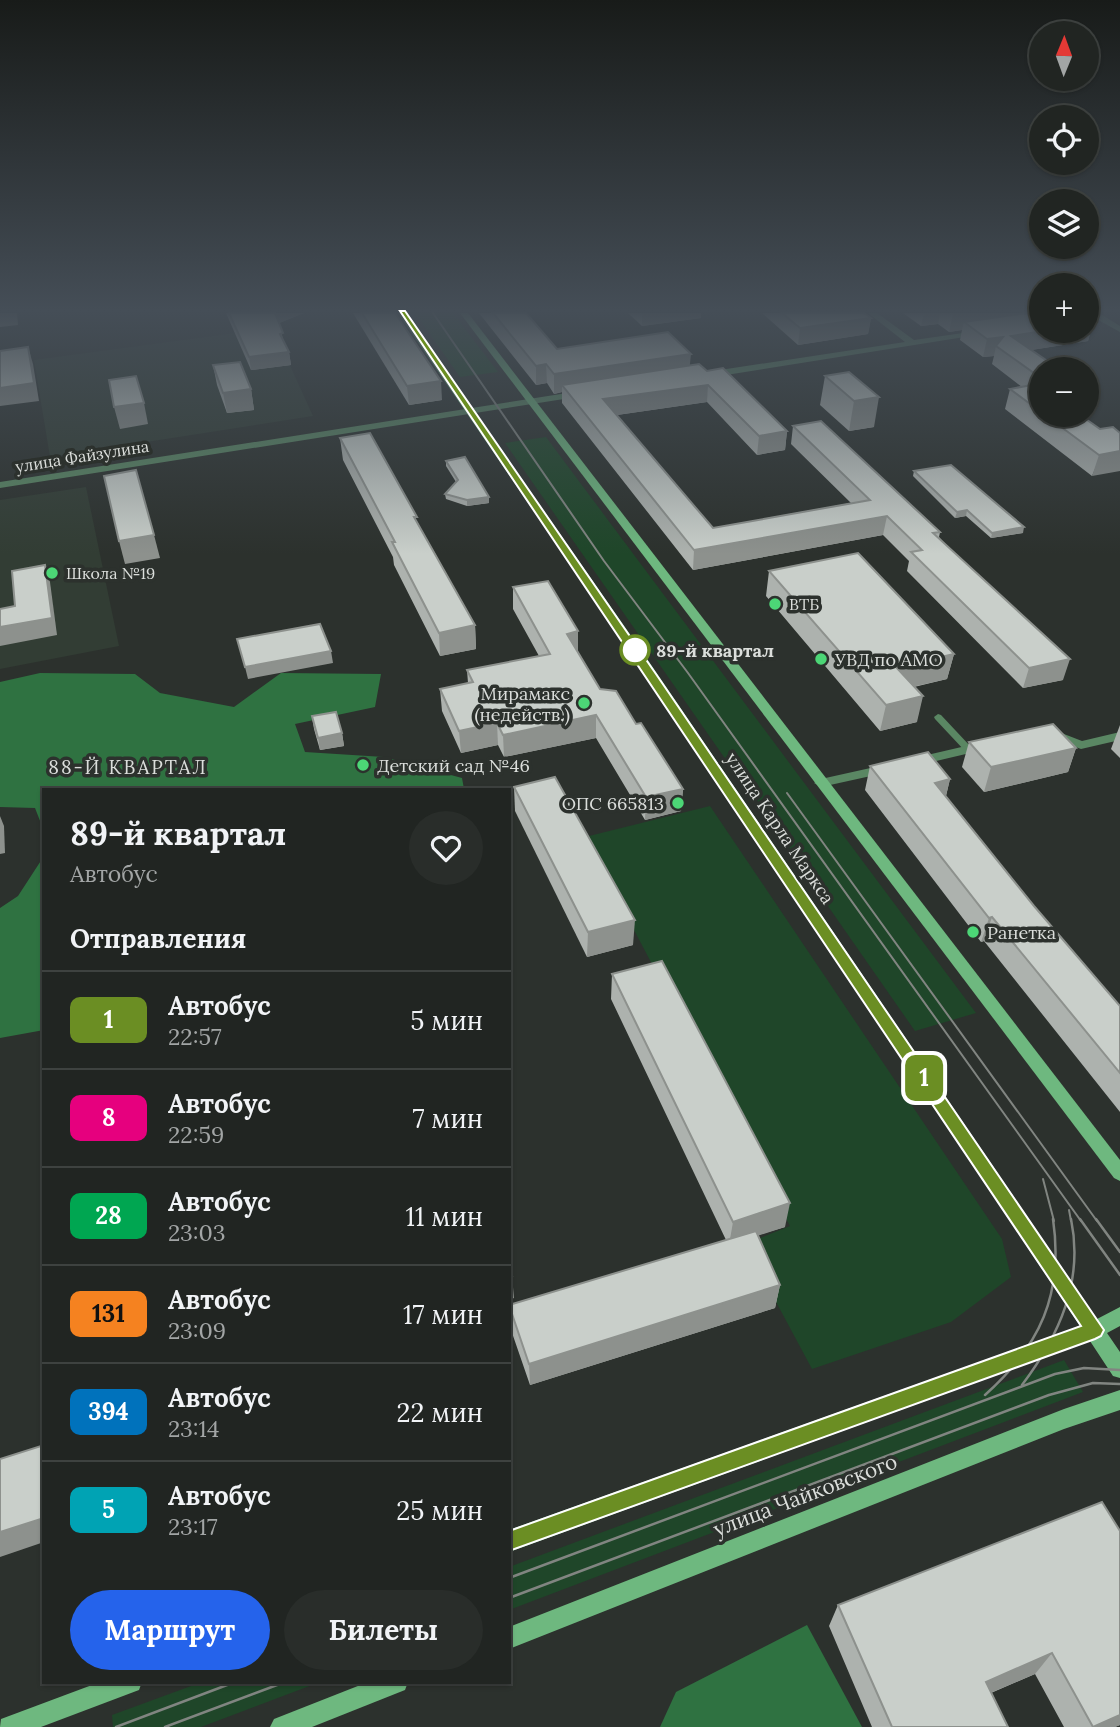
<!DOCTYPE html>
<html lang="ru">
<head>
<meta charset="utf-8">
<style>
  body { margin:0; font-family:Lora,serif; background:#292d2a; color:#f1f3f6; height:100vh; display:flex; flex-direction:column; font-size:26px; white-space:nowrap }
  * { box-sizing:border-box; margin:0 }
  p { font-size:23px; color:#a2a5a5 }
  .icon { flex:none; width:38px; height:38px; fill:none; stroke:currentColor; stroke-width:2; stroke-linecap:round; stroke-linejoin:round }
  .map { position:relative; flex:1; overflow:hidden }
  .sheet { position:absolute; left:42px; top:788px; width:469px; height:896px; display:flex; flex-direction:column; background:#212522; border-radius:0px; box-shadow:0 2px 5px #0004,0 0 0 2px #3e4240 }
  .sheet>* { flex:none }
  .badge { padding:0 14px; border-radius:10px; font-size:24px; line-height:46px }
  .needle { width:46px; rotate:1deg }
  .controls { position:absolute; left:1029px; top:21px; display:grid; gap:14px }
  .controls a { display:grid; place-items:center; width:70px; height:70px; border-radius:50%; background:#212522; box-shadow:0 2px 5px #0004,0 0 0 2px #3e4240; font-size:35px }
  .map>.badge { position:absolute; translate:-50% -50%; box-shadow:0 0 0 4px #fff }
  h2 { padding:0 28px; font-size:26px; line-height:63px }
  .round { display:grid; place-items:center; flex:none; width:74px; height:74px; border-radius:37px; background:#292d2a }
  .head { display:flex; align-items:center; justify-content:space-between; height:119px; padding:0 28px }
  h1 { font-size:33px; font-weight:700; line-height:52px }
  .primary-button { display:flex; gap:14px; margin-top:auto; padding:14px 28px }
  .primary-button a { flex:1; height:80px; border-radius:42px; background:#2563eb; color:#fff; font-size:28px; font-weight:700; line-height:80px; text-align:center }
  .primary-button a+a { background:#292d2a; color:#f1f3f6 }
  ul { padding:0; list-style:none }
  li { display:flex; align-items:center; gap:21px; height:98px; padding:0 28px; border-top:2px solid #3e4240 }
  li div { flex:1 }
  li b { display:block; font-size:26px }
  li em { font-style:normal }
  li .badge { min-width:77px; font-weight:700; text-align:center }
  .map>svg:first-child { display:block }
  .built { fill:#323d34 }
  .green { fill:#1f4629 }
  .forest { fill:#2f7241 }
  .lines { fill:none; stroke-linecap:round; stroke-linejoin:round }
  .service { fill:#5a8763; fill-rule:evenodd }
  .minor { fill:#5a8763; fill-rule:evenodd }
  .secondary { fill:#6eb87f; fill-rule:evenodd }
  .tram-far1 { stroke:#818581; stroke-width:2 }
  .tram { stroke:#818581; stroke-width:2.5 }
  .wall { fill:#adb2ae }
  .shaded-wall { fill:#8d918d }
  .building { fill:#c9cfca; stroke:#8d918d; stroke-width:2 }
  .line { fill:#6b8e23; stroke:#fff; stroke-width:2 }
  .poi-dot { fill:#4cd676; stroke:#2c312d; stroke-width:2.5 }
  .stop-dot { fill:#fff; stroke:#6b8e23; stroke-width:3.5 }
  .labels { text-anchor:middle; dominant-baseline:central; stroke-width:7; stroke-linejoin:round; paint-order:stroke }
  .far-street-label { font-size:16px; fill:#dbdedb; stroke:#2c312d }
  .far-poi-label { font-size:16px; fill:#dbdedb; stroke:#2c312d; text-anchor:start }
  .stop-label { font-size:18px; font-weight:bold; fill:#dbdedb; stroke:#2c312d; text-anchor:start }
  .poi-label { font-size:18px; fill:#dbdedb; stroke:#2c312d; text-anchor:start }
  .street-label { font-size:18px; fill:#dbdedb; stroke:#2c312d }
  .neighbourhood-label { font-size:19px; letter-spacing:2px; fill:#dbdedb; stroke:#2c312d }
  .near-street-label { font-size:21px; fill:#dbdedb; stroke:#2c312d }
</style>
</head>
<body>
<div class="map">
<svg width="1120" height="1727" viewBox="0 0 1120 1727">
  <rect width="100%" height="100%" fill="#2c312d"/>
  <g class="built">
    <polygon points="273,328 313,416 50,457 34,360"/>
    <polygon points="86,487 119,646 0,669 0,500"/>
  </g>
  <g class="green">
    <polygon points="415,313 453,313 498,372 460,377"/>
    <polygon points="546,437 976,1013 915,1031 505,443"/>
    <polygon points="710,806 1002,1239 1011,1277 951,1322 812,1369 745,1244 790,1226 585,837"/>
    <polygon points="1064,1360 1083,1392 509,1610 509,1567"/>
    <polygon points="202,1682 320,1682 201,1727 113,1727 112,1715"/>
  </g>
  <g class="forest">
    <polygon points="40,673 135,674 160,693 234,707 281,673 381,674 375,707 295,724 305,752 384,757 462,778 464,789 44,789 44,831 35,808 0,807 0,682"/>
    <polygon points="44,856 44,1030 0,1038 0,908 18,896"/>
    <polygon points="807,1625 862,1727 660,1727 676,1692"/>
  </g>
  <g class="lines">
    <polygon class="service" points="938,714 941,715 971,747 972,749 971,751 965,751 935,719 934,717"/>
    <g class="minor">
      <polygon points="868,313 877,313 914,340 977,331 981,333 977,335 707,378 703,375 707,372 905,342"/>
      <polygon points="1093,313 1099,313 1120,326 1120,332 1093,317"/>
      <polygon points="580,391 583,392 583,396 0,488 0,482"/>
      <polygon points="1051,729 1082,741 1120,732 1120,740 1081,749 1047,736 1045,733"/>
      <polygon points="983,742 987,743 989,746 987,749 915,766 909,762 910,759"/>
      <polygon points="884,765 890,769 889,772 821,787 814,783 821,779"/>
    </g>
    <g class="secondary">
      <polygon points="398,313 406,313 643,653 1097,1319 1120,1307 1120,1326 1107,1333 1120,1352 1120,1378 1113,1376 1090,1341 509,1552 509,1530 1080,1326 631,653"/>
      <polygon points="460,313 468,313 1120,1160 1120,1181 1114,1178"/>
      <polygon points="1120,1390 1120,1410 1064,1429 509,1649 509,1627 1064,1409"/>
      <polygon points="100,1682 142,1682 139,1690 41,1727 0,1727 1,1719"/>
      <polygon points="368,1682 408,1682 405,1690 312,1727 270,1727 274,1719"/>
    </g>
    <g class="tram-far1">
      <polyline points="433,313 604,561 688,673 1081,1221"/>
      <polyline points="787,793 1097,1221"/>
      <polyline points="1043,1179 1054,1221"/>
      <polyline points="1069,1210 1071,1221"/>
    </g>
    <g class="tram">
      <polyline points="1080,1219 1120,1275"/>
      <polyline points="1096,1219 1120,1252"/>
      <path d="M1022,1385C1059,1336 1084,1281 1071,1219"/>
      <path d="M985,1395C1040,1346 1064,1294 1053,1219"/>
      <polyline points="509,1578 1055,1374 1084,1368 1120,1370"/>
      <polyline points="509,1598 1049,1395 1093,1383 1120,1384"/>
      <polyline points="116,1727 235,1682"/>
      <polyline points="165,1727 285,1682"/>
    </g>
  </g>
  <g class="wall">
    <polygon points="226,313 304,313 279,323 284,343 289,352 291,365 251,370"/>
    <polygon points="353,313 395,313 442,400 409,405"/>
    <polygon points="479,313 526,313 557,349 690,365 707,371 787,431 785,450 757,455 707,402 617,415 713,528 851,503 791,444 793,426 940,532 939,537 1063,680 1023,688 907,571 909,561 883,535 693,570 562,403 562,392 554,394 547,383 536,385"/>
    <polygon points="628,313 701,313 701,318 642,326"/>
    <polygon points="762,313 864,313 871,318 868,334 798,345"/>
    <polygon points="903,313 1041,313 1093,323 1088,341 1031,350 1041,369 1041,415 1080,415 1100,429 1113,427 1092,476 1005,409 1010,389 1022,387 992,364 994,356 983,357 960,340 962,330 949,332 938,324 921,326"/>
    <polygon points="213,365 251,389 254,410 227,413 217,385"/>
    <polygon points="849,372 874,427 849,431 820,405 825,376"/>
    <polygon points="340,438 418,524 475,625 476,649 440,656 394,565 393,557 343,460"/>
    <polygon points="446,461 489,497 489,503 467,506 446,499 445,494 456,482 446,466"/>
    <polygon points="914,471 1023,533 991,538 966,516 955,518 913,476"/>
    <polygon points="769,571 954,654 947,679 914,687 917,722 880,731 766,596"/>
    <polygon points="513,587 578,631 578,652 600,689 636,724 683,789 681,811 645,820 596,738 504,757 498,745 461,753 442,711 440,689 468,683 467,670 539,656 513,609"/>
    <polygon points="312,716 342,733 344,746 320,750 314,729"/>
    <polygon points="1120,725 1120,758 1111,749"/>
    <polygon points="969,742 1076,748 1068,772 984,792 962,767"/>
    <polygon points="870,766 950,779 946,796 1034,906 1120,1006 1120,1112 984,941 981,942 865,790"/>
    <polygon points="514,787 633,945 587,957 515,811"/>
    <polygon points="612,974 785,1227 758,1235 780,1285 775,1308 530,1385 510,1327 509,1305 726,1240 611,999"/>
    <polygon points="1120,1531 1120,1725 1115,1727 1064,1727 1035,1674 991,1693 1008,1727 872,1727 829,1626 838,1605"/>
  </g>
  <g class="shaded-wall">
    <polygon points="0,313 17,313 18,325 0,327"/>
    <polygon points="275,313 304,313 277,324"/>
    <polygon points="642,313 701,313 701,318 642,326"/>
    <polygon points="924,313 940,313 938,324 921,326"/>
    <polygon points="964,313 1041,313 964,322 962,330 949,332 953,314"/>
    <polygon points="871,318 868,334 798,345 800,328"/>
    <polygon points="1093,323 1088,341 1006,354 1011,336 1043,331 1087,331 1087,324"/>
    <polygon points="1003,337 996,346 994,356 983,357 987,339"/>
    <polygon points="28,347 33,364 39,401 0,406 0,388"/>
    <polygon points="289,352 291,365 251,370 249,357"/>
    <polygon points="691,354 689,373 562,385 562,392 554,394 554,374"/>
    <polygon points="546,364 547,383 536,385 536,366"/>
    <polygon points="441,381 442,400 409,405 407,386"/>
    <polygon points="708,385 707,402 603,417 603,399"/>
    <polygon points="251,389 254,410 227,413 223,393"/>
    <polygon points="879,397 874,427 849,431 854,401"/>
    <polygon points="144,403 148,424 120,429 114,407"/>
    <polygon points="787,431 785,450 757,455 759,436"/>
    <polygon points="1120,451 1120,471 1092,476 1099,455"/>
    <polygon points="489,497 489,503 467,506 467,500"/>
    <polygon points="967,510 966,516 955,518 957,512"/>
    <polygon points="887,516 883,535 693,570 694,550"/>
    <polygon points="1024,527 1023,533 991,538 992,533"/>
    <polygon points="154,535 160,558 125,564 119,541"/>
    <polygon points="45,565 50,582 57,635 0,646 0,627"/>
    <polygon points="475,625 476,649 440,656 439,633"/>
    <polygon points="578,631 578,653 567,634"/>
    <polygon points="331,651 333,663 248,679 245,667"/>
    <polygon points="954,654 947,679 890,692 896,667"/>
    <polygon points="1070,659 1063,680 1023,688 1029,668"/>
    <polygon points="923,696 917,722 880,731 886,705"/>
    <polygon points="596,715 596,738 504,757 503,735"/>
    <polygon points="497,723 498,745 461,753 459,731"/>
    <polygon points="342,733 344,746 320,750 318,738"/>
    <polygon points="1076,748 1068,772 984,792 991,767"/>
    <polygon points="950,779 944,804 935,783"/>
    <polygon points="683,789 681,811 645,820 646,797"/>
    <polygon points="0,816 4,826 5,853 0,854"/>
    <polygon points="992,917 984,941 981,942 989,918"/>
    <polygon points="635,920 633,945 587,957 588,932"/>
    <polygon points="790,1203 785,1227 729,1245 733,1222"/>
    <polygon points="512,1276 514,1298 509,1300 509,1277"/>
    <polygon points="780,1285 775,1308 530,1385 529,1364"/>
    <polygon points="44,1518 44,1542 0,1557 0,1532"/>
    <polygon points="1052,1653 1035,1674 971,1701 986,1682"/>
    <polygon points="1120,1715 1120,1725 1115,1727 1093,1727"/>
  </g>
  <g class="building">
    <polygon points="229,313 275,313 283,333 280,334 289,352 249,357"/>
    <polygon points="362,313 395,313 441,381 407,386"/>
    <polygon points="493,313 526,313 557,349 668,332 691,354 554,374 546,364 536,366"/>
    <polygon points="782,313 864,313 871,318 800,328"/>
    <polygon points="1027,313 1041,313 1041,331 1043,331 1011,336 1059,369 1041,369 1041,378 996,346 1003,337 987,339 964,322"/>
    <polygon points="28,347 34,383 0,388 0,351"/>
    <polygon points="240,362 251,389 223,393 213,365"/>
    <polygon points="699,364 707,371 723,368 787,431 759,436 708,385 603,399 713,528 870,500 793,426 821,421 940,532 933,533 1070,659 1029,668 911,552 922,550 887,516 694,550 562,385"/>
    <polygon points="849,372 879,397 854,401 825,376"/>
    <polygon points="136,376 144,403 114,407 109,380"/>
    <polygon points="1037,384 1041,387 1041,412 1010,389"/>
    <polygon points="1045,415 1080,415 1100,429 1113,427 1120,433 1120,451 1099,455"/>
    <polygon points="370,433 417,517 414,517 475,625 439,633 392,542 395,542 340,438"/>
    <polygon points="465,457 489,497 467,500 445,494 458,480 446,461"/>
    <polygon points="951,465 1024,527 992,533 967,510 957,512 914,471"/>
    <polygon points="136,470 154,535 119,541 104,476"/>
    <polygon points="858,553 954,654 896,667 923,696 886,705 769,571"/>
    <polygon points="45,565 52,618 0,627 0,609 15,606 12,571"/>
    <polygon points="548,581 578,631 567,634 600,689 616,691 636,724 641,723 683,789 646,797 596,715 503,735 497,723 459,731 440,689 473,682 467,670 550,654 513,587"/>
    <polygon points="320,624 331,651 245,667 237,639"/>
    <polygon points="336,712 342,733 318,738 312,716"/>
    <polygon points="1053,724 1076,748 991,767 969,742"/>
    <polygon points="928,752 950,779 935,783 1034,906 1120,1006 1120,1073 992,917 989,918 870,766"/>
    <polygon points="555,777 635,920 588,932 514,787"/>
    <polygon points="662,961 790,1203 733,1222 612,974"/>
    <polygon points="756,1231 780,1285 529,1364 509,1305"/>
    <polygon points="509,1267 512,1276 509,1277"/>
    <polygon points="44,1445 44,1518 0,1532 0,1459"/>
    <polygon points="1102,1502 1120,1531 1120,1715 1093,1727 1052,1653 986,1682 1008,1727 892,1727 838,1605"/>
  </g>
  <linearGradient id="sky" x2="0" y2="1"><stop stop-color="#181b19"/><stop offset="0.56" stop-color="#454e57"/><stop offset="1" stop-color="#454e57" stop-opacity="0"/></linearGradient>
  <rect width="1120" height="554" fill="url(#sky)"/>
  <polygon class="line" points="400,311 405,311 656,674 1104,1330 1101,1336 1095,1339 509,1551 502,1548 499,1541 502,1534 509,1531 1081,1326"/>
  <g class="poi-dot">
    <circle cx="52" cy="573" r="7"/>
    <circle cx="775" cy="604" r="7"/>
    <circle cx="821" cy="659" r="7"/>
    <circle cx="584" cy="703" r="7"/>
    <circle cx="363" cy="765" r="7"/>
    <circle cx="678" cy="803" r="7"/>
    <circle cx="973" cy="932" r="7"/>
  </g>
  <circle class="stop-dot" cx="635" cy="650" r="14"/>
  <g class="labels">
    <g class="far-street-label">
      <text transform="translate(82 456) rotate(-9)">улица Файзулина</text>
    </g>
    <g class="far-poi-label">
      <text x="66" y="573">Школа №19</text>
      <text x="789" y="604">ВТБ</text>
    </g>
    <g class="stop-label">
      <text x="656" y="650">89-й квартал</text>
    </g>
    <g class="poi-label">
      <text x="835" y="659">УВД по АМО</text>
      <text x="570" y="693" text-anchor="end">Мирамакс<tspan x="570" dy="21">(недейств.)</tspan></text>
      <text x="377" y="765">Детский сад №46</text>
      <text x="664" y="803" text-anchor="end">ОПС 665813</text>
      <text x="987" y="932">Ранетка</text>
    </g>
    <g class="street-label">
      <text transform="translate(780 828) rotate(56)">улица Карла Маркса</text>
    </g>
    <g class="neighbourhood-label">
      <text x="128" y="767">88-Й КВАРТАЛ</text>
    </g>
    <g class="near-street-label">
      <text transform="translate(805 1495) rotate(-21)">улица Чайковского</text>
    </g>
  </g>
</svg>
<div class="controls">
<a><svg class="needle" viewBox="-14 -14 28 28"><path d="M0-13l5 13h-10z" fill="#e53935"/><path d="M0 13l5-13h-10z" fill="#a2a5a5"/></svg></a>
<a><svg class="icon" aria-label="locate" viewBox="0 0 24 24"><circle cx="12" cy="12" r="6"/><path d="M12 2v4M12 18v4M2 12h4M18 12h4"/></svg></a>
<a><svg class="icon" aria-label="layers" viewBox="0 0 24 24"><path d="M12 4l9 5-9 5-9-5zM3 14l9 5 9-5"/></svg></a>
<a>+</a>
<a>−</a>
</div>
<b class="badge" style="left:924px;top:1078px;background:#6b8e23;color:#fff">1</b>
<section class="sheet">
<div class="head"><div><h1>89-й квартал</h1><p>Автобус</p></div><a class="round"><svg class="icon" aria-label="heart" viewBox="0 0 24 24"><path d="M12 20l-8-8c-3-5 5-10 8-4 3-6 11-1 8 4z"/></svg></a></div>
<h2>Отправления</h2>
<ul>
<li><span class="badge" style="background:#6b8e23;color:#fff">1</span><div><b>Автобус</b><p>22:57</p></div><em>5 мин</em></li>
<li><span class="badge" style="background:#e6007e;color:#fff">8</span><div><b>Автобус</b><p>22:59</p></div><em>7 мин</em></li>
<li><span class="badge" style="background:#00a651;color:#fff">28</span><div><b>Автобус</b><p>23:03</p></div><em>11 мин</em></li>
<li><span class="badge" style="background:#f58220;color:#111">131</span><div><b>Автобус</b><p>23:09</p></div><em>17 мин</em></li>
<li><span class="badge" style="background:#0072bc;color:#fff">394</span><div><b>Автобус</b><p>23:14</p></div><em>22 мин</em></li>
<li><span class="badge" style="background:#00a3b4;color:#fff">5</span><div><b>Автобус</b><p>23:17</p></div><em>25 мин</em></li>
</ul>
<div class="primary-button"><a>Маршрут</a><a>Билеты</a></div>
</section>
</div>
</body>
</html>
